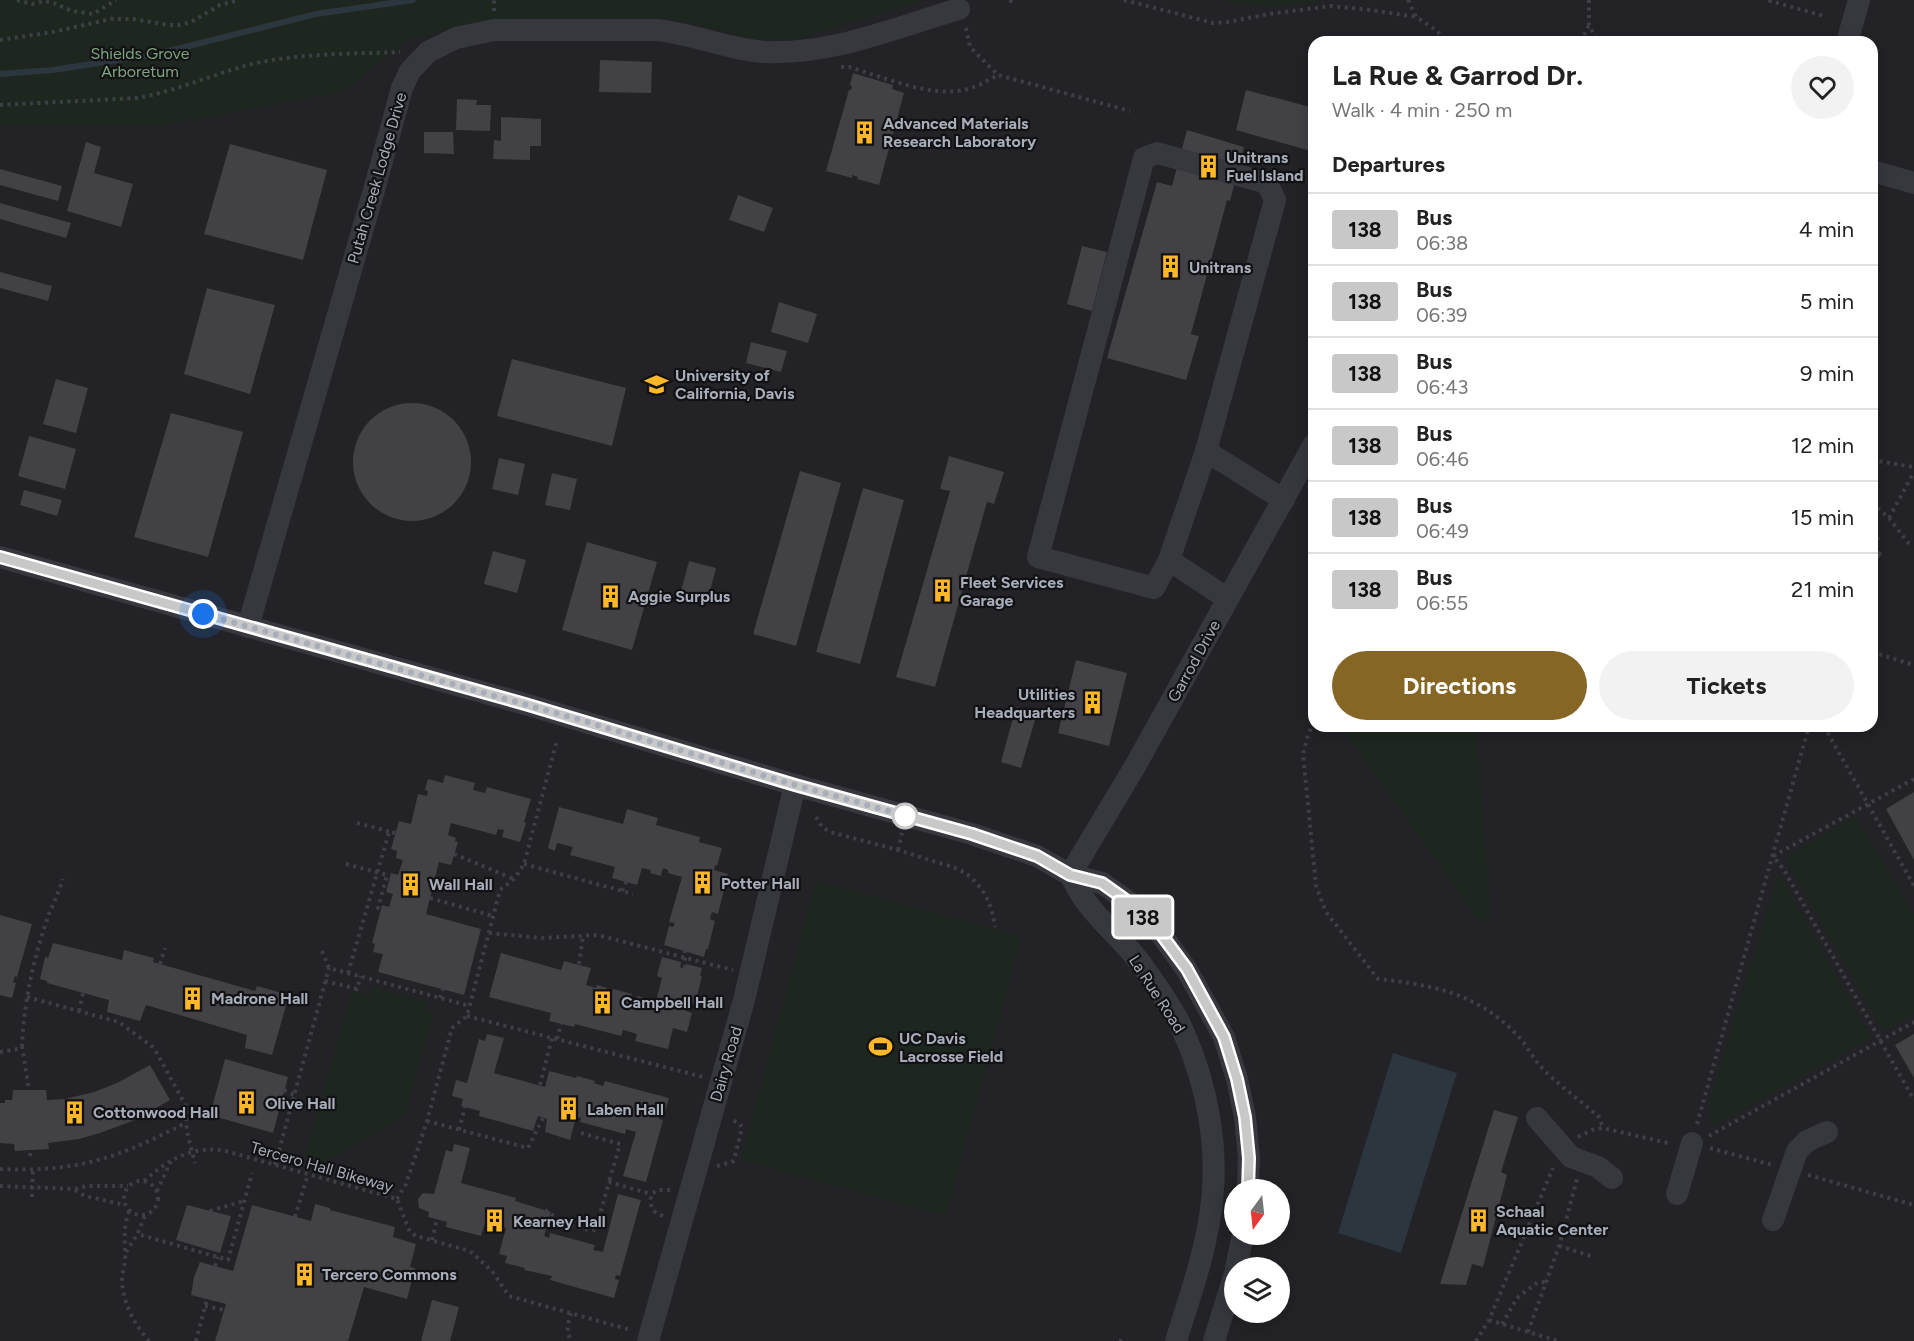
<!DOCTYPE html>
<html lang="en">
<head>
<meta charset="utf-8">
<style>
  body { margin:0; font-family:Figtree,sans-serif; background:#f2f2f2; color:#222; height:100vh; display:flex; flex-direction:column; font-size:22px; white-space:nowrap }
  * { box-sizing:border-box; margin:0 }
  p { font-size:20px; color:#767676 }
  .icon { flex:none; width:33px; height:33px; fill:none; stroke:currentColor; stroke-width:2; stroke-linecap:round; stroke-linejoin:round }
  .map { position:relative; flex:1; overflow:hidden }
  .side { position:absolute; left:1308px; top:36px; width:570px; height:696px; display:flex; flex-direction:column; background:#fff; border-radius:18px; box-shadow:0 3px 15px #0003 }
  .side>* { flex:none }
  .badge { padding:0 12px; border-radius:4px; font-size:21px; line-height:39px }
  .needle { width:39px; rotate:195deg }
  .buttons { position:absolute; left:1224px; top:1179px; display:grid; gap:12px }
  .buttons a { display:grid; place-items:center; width:66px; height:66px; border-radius:50%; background:#fff; box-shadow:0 3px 15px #0003; font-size:30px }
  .you { position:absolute; width:30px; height:30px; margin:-15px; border:4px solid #fff; border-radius:50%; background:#1a73e8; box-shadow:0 0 0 9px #1a73e833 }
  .map>.badge { position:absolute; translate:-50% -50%; box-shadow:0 0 0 3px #fff }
  h2 { padding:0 24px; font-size:22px; line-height:54px }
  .round { display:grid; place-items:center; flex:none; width:63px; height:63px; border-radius:32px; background:#f2f2f2 }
  .head { display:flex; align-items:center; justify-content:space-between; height:102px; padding:0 24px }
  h1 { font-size:28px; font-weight:700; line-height:45px }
  .action { display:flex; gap:12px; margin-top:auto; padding:12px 24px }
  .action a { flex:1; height:69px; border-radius:36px; background:#856625; color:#fff; font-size:24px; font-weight:700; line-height:69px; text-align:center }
  .action a+a { background:#f2f2f2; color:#222 }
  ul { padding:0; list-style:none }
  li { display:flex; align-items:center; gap:18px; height:72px; padding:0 24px; border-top:2px solid #e0e0e0 }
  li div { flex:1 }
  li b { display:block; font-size:22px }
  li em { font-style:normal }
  li .badge { min-width:66px; font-weight:700; text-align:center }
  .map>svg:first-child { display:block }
  .built { fill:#232226; fill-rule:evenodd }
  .green { fill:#1e271f }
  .water { fill:#2b363e }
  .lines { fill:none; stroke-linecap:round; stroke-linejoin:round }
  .stream { stroke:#2b363e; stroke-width:6 }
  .building { fill:#414146 }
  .path { stroke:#3d3f45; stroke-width:4; stroke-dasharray:3 4.5; stroke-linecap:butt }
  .minor { stroke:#37383e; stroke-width:22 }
  .line-casing { stroke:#fff; stroke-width:14 }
  .line { stroke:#c8c8c8; stroke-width:9 }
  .walk { stroke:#a8adba; stroke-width:6; stroke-dasharray:0 10.8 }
  .stop-dot { fill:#fff; stroke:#c8c8c8; stroke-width:3 }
  .labels { text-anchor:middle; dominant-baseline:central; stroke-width:4.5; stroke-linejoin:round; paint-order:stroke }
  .park-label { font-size:16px; fill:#7da680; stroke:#121214 }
  .poi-label { font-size:16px; font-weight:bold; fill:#a8adba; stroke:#121214; text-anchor:start }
  .street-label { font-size:16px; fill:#a8adba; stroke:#121214 }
</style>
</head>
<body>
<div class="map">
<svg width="1914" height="1341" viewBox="0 0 1914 1341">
  <rect width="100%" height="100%" fill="#171719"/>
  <path class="built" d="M0,0H1914V1341H0ZM1314,42H1872V726H1314ZM1234,1190H1280V1234H1234ZM1234,1268H1280V1312H1234Z"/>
  <g class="green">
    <polygon points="0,0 927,0 793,40 757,40 669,18 521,18 473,23 408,40 345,91 161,126 0,126"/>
    <polygon points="1218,0 1326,0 1273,8"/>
    <polygon points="1356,726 1476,726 1491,917 1480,922 1344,731"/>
    <polygon points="1856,816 1914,915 1914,1014 1887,1030 1881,1028 1787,862 1789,855"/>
    <polygon points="1779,873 1871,1038 1712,1127 1709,1104"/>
    <polygon points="816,881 1022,936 946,1216 741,1160"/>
    <polygon points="373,987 427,1002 425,1009 434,1012 405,1116 325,1162 305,1157 352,991 370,996"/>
  </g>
  <polygon class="water" points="1393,1053 1457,1073 1401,1253 1338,1233"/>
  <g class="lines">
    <polyline class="stream" points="0,74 53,70 157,54 316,14 413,0"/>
  </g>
  <g class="building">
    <polygon points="600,60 652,62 651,93 599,92"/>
    <polygon points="853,73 893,85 892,89 904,93 879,185 857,179 858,177 852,175 852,178 826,171 849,90 851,90 852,86 850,85"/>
    <polygon points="1246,90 1314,108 1314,152 1236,130"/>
    <polygon points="457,99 477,100 476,105 491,105 490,131 456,130"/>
    <polygon points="501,117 541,119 541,146 530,146 530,160 493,159 494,140 501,141"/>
    <polygon points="1187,130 1244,147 1230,201 1227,200 1191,334 1199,336 1186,380 1107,358 1157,182 1172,186"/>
    <polygon points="424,132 453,132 454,154 424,153"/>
    <polygon points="86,142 101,147 94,173 133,184 121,227 67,211"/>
    <polygon points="230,144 327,170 303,260 204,234"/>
    <polygon points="0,169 62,186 58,201 0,185"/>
    <polygon points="738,195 773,208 764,232 729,220"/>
    <polygon points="0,203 71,223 66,238 0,219"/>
    <polygon points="1082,246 1107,252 1092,311 1067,304"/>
    <polygon points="0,272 52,286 48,301 0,288"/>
    <polygon points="207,288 275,305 250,394 184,374"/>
    <polygon points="779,302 817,314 808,343 771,332"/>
    <polygon points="751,342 787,351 781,372 746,363"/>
    <polygon points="512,359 626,388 612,446 497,416"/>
    <polygon points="56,379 88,388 76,433 43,424"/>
    <circle cx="412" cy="462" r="59"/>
    <polygon points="171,413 243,432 208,557 134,537"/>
    <polygon points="29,436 76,449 65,489 18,476"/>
    <polygon points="949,456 1004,472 994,504 987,502 935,687 896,677 950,491 940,489"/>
    <polygon points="499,458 525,464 518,495 492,489"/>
    <polygon points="800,471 841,483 796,646 753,634"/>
    <polygon points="552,473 577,479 570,510 545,505"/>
    <polygon points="863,488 904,500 860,664 816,652"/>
    <polygon points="24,490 62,500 57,516 20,505"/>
    <polygon points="1872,533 1880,538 1874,548 1882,553 1872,571"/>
    <polygon points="587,542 657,562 632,650 562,630"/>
    <polygon points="493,551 526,560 517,593 484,584"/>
    <polygon points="689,561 716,568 707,602 680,595"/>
    <polygon points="1076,660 1127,673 1109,746 1058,733"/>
    <polygon points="1016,707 1037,713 1021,768 1001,762"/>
    <polygon points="445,775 475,783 473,790 485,793 487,787 531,799 524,822 526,823 520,842 502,837 504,830 498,829 496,835 451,823 448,835 456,838 455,841 458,842 451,865 439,862 426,914 481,929 464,995 378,972 383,954 373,952 375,944 372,943 382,905 389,907 393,894 386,892 391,873 398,875 403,860 396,858 397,851 391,849 399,821 411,824 418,794 427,796 428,791 425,790 428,779 443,783"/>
    <polygon points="1914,792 1914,860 1886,809"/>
    <polygon points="559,807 623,824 627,809 658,818 656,825 700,837 699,842 722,848 717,866 715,865 714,870 728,874 718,914 712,912 710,919 715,921 708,949 706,949 704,957 664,945 669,926 673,927 675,923 669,922 682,877 668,873 668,870 663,868 661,876 650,873 651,870 642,868 637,885 612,878 615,867 570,855 573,847 557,843 555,851 548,848"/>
    <polygon points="0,915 32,924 17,977 15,976 13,982 16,983 12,998 0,995"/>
    <polygon points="53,943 122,960 124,950 154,958 153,962 255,991 257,986 289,995 272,1055 245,1048 247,1035 146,1005 140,1021 107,1012 109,1000 47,983 47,981 40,979 45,957 48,958"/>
    <polygon points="501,953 561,970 564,961 591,968 586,985 596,988 597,985 607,988 606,993 611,994 613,989 632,994 630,1000 636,1001 637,996 656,1001 662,978 657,976 662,957 681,962 680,967 682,968 685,968 686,964 702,968 700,976 702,976 695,1004 688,1002 686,1011 692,1013 687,1032 673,1028 668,1049 635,1041 637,1034 623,1030 621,1036 575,1024 574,1027 549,1021 551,1013 489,997"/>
    <polygon points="487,1034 504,1038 494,1073 545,1087 549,1071 576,1078 577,1076 595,1081 594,1083 603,1086 605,1081 669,1098 664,1116 660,1115 659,1119 663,1120 646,1182 623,1176 636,1132 626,1129 625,1134 580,1122 581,1118 576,1117 570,1140 545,1132 547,1119 538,1116 533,1131 479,1116 480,1111 461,1106 463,1099 452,1096 456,1080 467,1083 479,1039 485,1041"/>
    <polygon points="1914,1034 1914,1078 1895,1045"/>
    <polygon points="225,1059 288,1077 273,1133 210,1115"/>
    <polygon points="150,1065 170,1100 135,1120 100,1133 79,1139 48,1143 49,1149 15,1151 14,1144 0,1143 0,1103 5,1103 5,1100 12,1100 13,1090 46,1090 47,1100 65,1099 94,1092 117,1083"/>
    <polygon points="1494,1110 1518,1117 1501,1172 1507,1175 1483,1267 1472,1264 1466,1285 1440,1284"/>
    <polygon points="454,1144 470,1148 461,1183 516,1198 515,1201 551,1212 544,1236 549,1238 550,1233 595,1245 593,1250 603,1252 618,1194 641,1200 620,1276 616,1275 615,1279 619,1280 614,1298 550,1280 552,1276 524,1270 525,1268 505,1263 507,1256 499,1254 506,1228 485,1223 481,1236 446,1227 447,1222 428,1217 429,1212 419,1208 418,1199 423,1193 434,1194 446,1150 452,1152"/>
    <polygon points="315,1204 330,1208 330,1210 395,1227 393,1237 416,1244 410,1267 415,1268 407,1299 364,1287 348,1341 215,1341 226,1304 191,1295 194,1277 200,1262 233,1271 252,1205 311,1221"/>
    <polygon points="187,1205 231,1216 220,1253 176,1240"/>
    <polygon points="432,1300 459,1307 450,1341 421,1341"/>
  </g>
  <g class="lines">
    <g class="path">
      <polyline points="17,0 32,4 44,1 51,2 72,11 93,14 116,0"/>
      <polyline points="1010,0 1013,4"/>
      <polyline points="1124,0 1213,23 1228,22 1269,14 1331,6 1371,10 1416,17"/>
      <polyline points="1408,0 1416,17 1436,30 1448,42"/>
      <polyline points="1589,0 1589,25 1598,42"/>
      <polyline points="1771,0 1770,1 1824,16"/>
      <polyline points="494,11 494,0"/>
      <polyline points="966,28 970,47 998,75 1130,111"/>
      <polyline points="0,40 53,32 111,19 133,19 169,25 180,25 191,22 220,5 239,0"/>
      <polyline points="1581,42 1589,25"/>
      <path d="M841,67H849C884,77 932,99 968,89C979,86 988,80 998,75"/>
      <path d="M0,105L137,98C177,91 213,74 252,64C300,53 351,54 400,52"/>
      <polyline points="1872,460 1914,467"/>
      <polyline points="1872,503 1889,518 1909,544"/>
      <polyline points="1889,518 1914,472"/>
      <polyline points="1872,652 1914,665"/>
      <path d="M1314,722L1308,735L1303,754L1316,886L1326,912L1378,979C1431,985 1475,992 1515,1033C1525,1042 1531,1055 1540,1066C1557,1084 1580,1100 1599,1117L1603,1128"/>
      <polyline points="1824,726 1914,886"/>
      <polyline points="1914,779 1773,856 1784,870 1914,1100"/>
      <path d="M816,817L822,827L830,832C864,841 897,849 929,860C942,864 957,867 968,875C986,890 992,906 995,927"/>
      <polyline points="357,823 391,832"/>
      <polyline points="898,850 902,833"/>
      <polyline points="454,854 514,879"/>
      <polyline points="346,864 387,875 378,908 381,909"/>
      <polyline points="524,864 633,894"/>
      <polyline points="622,891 626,882"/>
      <polyline points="430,898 493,916"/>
      <polyline points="489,933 542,938 597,935 733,970"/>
      <polyline points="322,951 329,968 470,1006"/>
      <polyline points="160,964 165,948"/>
      <polyline points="579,964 583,936"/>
      <polyline points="685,968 685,951"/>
      <polyline points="348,973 389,832 395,833"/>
      <polyline points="325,981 357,989 361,976"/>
      <polyline points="27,997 119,1022 154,1048 187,1108 186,1123 188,1136 195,1163"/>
      <polyline points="440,998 443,989"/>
      <polyline points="79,1011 83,993"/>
      <polyline points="467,1016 703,1077"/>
      <polyline points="557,1039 561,1024"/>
      <polyline points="22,1046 29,1090"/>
      <path d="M0,1052L18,1049L22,1046C24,1001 34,956 49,914C54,902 59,891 63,879"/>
      <polyline points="540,1085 552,1038"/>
      <polyline points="284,1090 294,1095"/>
      <polyline points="427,1121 528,1148 543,1118"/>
      <polyline points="1697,1124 1809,726"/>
      <polyline points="459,1130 465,1107"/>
      <polyline points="581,1133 620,1144 609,1182"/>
      <polyline points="1709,1136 1914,1022"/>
      <polyline points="1578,1137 1592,1130 1603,1128 1672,1144"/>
      <polyline points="1710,1148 1772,1165"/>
      <polyline points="30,1156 31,1150"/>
      <polyline points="275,1165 329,968"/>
      <polyline points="717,1166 732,1162 734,1160 742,1128 740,1124 730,1119"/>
      <path d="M0,1169C39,1171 77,1168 114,1155C139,1147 163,1134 186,1123"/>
      <polyline points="1808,1175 1914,1205"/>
      <circle cx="141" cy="1198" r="17"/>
      <path d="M144,1181C168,1160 189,1147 222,1150L397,1199L407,1225L410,1232L416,1236L470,1251L492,1271L509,1296L631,1330"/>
      <polyline points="0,1186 75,1189 87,1186 128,1186"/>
      <polyline points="75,1190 85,1196 125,1205"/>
      <polyline points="157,1191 171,1161"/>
      <polyline points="32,1197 33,1170"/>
      <polyline points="397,1199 406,1184 427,1121 452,1028 467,1016 500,890 514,879 524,864 557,740"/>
      <polyline points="545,1210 566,1224 592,1231 596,1229 609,1182 651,1194"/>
      <path d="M129,1211C123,1230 125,1235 125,1253C126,1261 123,1269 122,1277C122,1301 133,1323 149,1341"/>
      <polyline points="210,1211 244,1201"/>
      <path d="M663,1216C651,1211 650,1207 651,1194L658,1190H670"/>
      <polyline points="295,1217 308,1174"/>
      <polyline points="141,1235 228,1260 252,1173"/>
      <polyline points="432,1240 437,1219"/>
      <polyline points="1559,1246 1591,1256"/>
      <polyline points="126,1252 137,1235 145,1215"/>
      <polyline points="215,1266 218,1257"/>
      <polyline points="205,1306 224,1310"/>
      <path d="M571,1313C568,1323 565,1332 572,1341"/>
      <polyline points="1489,1320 1558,1341"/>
      <polyline points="1502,1324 1517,1298 1538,1282 1546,1282"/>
      <polyline points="1528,1332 1559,1246 1577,1179"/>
      <polyline points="196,1341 207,1299"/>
      <polyline points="1119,1341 1123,1341"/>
      <polyline points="1476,1341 1489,1320 1553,1168"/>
    </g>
    <g class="minor">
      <polyline points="1847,42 1859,0"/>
      <polygon points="1157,153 1267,183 1275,200 1206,451 1169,560 1154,588 1038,557 1144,158"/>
      <polyline points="1872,171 1914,183"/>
      <polyline points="1206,451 1284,500"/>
      <polyline points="0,557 525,704 795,785 972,834 1037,856 1070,875 1102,883 1130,903 1158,930 1187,970 1224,1037 1237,1079 1245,1117 1249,1158 1248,1190"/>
      <polyline points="1169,560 1228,599"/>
      <path d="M248,627L374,190L402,88L410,71L428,52L456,38L494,30H657C694,34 729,50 766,52C832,55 897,27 959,9"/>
      <path d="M1070,875C1076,884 1080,895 1087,903C1104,926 1128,944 1144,968C1157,986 1171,1006 1181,1026C1209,1087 1221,1156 1209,1222C1202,1263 1188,1302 1176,1341"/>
      <polyline points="1070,875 1134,768 1314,444"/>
      <polyline points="1537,1118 1571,1157 1598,1167 1612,1178"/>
      <polyline points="1677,1194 1692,1143"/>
      <polyline points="1773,1220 1797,1151 1807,1141 1827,1132"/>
      <polyline points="1236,1268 1243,1234"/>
      <polyline points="648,1341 744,1000 795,785"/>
      <polyline points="1214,1341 1234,1276"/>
    </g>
  </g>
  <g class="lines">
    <defs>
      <polyline id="line" points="0,557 525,704 795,785 972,834 1037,856 1070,875 1102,883 1130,903 1158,930 1187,969 1224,1037 1237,1079 1245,1117 1249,1158 1248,1190"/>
    </defs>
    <use href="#line" class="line-casing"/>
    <use href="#line" class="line"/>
    <polyline class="walk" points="203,614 584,721 795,785 907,816 905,816"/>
  </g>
  <defs>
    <symbol id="building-bare" viewBox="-9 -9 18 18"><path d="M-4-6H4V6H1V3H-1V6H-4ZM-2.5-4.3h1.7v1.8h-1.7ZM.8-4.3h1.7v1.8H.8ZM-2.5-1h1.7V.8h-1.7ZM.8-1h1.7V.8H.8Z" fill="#ffb828" stroke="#121214" stroke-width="2.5" paint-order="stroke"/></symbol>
    <symbol id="university-bare" viewBox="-9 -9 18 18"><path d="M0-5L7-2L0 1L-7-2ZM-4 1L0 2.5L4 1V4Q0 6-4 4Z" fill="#ffb828" stroke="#121214" stroke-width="2.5" paint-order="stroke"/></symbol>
    <symbol id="stadium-bare" viewBox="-9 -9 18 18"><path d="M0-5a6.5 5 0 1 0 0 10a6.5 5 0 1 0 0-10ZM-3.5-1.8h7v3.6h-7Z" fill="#ffb828" stroke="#121214" stroke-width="2.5" paint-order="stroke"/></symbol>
  </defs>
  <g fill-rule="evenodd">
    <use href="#building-bare" x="848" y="116" width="33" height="33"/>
    <use href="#building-bare" x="1192" y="150" width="33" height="33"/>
    <use href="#building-bare" x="1154" y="250" width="33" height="33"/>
    <use href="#university-bare" x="640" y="368" width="33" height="33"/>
    <use href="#building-bare" x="926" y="574" width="33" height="33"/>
    <use href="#building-bare" x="594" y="580" width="33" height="33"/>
    <use href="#building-bare" x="1076" y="686" width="33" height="33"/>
    <use href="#building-bare" x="686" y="866" width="33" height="33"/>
    <use href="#building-bare" x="394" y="868" width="33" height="33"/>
    <use href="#building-bare" x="176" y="982" width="33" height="33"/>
    <use href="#building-bare" x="586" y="986" width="33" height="33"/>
    <use href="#stadium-bare" x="864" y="1030" width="33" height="33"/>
    <use href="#building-bare" x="230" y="1086" width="33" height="33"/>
    <use href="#building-bare" x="552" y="1092" width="33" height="33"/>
    <use href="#building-bare" x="58" y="1096" width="33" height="33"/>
    <use href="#building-bare" x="1462" y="1204" width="33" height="33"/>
    <use href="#building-bare" x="478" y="1204" width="33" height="33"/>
    <use href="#building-bare" x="288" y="1258" width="33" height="33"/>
  </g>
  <circle class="stop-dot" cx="905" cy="816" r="12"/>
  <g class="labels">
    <g class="park-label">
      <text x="140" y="53">Shields Grove<tspan x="140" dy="18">Arboretum</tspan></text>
    </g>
    <g class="poi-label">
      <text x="883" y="123">Advanced Materials<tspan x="883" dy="18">Research Laboratory</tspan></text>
      <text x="1226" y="157">Unitrans<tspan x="1226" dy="18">Fuel Island</tspan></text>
      <text x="1189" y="267">Unitrans</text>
      <text x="675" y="375">University of<tspan x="675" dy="18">California, Davis</tspan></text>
      <text x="960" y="582">Fleet Services<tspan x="960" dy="18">Garage</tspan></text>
      <text x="628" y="596">Aggie Surplus</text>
      <text x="1075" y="694" text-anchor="end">Utilities<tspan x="1075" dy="18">Headquarters</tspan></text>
      <text x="721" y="883">Potter Hall</text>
      <text x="429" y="884">Wall Hall</text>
      <text x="211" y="998">Madrone Hall</text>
      <text x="621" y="1002">Campbell Hall</text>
      <text x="899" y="1038">UC Davis<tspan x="899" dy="18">Lacrosse Field</tspan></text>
      <text x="265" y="1103">Olive Hall</text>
      <text x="587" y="1109">Laben Hall</text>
      <text x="93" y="1112">Cottonwood Hall</text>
      <text x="1496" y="1211">Schaal<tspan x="1496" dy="18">Aquatic Center</tspan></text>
      <text x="513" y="1221">Kearney Hall</text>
      <text x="322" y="1274">Tercero Commons</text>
    </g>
    <g class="street-label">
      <text transform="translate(377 178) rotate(-74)">Putah Creek Lodge Drive</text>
      <text transform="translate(1194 661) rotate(-61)">Garrod Drive</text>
      <text transform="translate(1157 994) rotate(57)">La Rue Road</text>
      <text transform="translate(726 1064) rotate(-74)">Dairy Road</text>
      <text transform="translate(322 1167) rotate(16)">Tercero Hall Bikeway</text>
    </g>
  </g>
</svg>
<div class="buttons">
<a><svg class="needle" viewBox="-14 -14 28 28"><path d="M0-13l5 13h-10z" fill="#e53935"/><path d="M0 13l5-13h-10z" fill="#767676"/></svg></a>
<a><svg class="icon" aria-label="layers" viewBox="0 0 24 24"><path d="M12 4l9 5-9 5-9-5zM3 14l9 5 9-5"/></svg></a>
</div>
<div class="you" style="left:203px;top:614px"></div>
<b class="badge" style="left:1143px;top:917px;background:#c8c8c8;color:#111">138</b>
<section class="side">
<div class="head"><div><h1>La Rue &amp; Garrod Dr.</h1><p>Walk · 4 min · 250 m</p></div><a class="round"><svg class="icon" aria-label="heart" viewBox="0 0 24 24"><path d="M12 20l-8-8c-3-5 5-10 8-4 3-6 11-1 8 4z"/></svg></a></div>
<h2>Departures</h2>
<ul>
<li><span class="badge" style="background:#c8c8c8;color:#111">138</span><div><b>Bus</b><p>06:38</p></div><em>4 min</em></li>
<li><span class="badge" style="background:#c8c8c8;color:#111">138</span><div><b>Bus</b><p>06:39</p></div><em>5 min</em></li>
<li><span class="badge" style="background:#c8c8c8;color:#111">138</span><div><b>Bus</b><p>06:43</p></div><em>9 min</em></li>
<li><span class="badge" style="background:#c8c8c8;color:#111">138</span><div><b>Bus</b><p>06:46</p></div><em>12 min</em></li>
<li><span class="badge" style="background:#c8c8c8;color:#111">138</span><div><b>Bus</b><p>06:49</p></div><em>15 min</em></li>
<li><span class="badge" style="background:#c8c8c8;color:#111">138</span><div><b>Bus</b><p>06:55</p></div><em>21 min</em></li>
</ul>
<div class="action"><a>Directions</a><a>Tickets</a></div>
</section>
</div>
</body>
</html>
